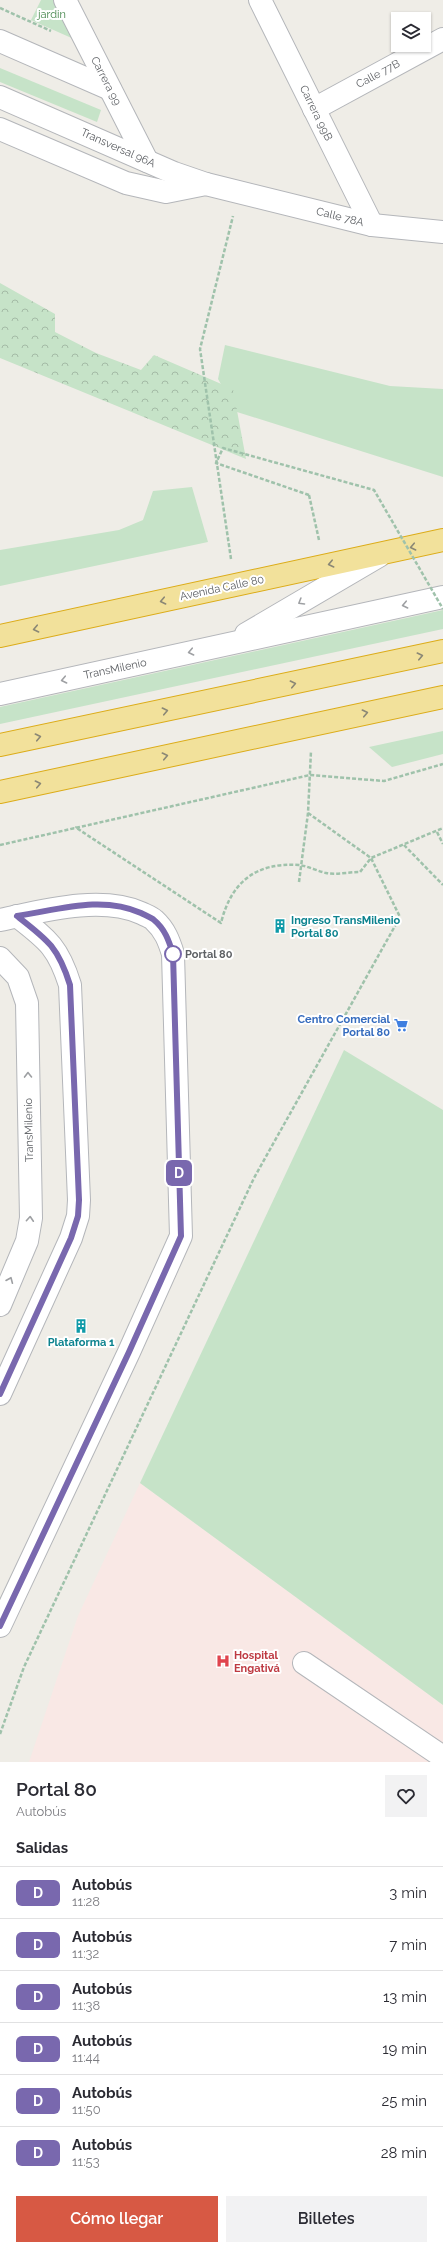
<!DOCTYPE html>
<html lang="es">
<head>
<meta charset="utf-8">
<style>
  body { margin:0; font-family:Raleway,sans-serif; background:#f2f2f3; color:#2b2b33; height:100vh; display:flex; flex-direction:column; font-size:15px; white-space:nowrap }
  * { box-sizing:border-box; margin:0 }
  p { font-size:13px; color:#7c7c81 }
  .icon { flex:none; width:22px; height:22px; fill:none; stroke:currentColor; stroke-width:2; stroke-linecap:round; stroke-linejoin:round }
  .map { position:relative; height:1762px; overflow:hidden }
  .side { display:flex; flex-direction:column; background:#fff; flex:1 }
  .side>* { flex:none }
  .badge { padding:0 8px; border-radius:6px; font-size:14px; line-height:26px }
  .controls { position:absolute; left:391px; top:12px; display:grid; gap:8px }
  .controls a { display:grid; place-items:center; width:40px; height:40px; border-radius:0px; background:#fff; box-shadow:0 1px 3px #0004; font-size:20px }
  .map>.badge { position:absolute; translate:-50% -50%; box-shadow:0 0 0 2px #fff }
  h2 { padding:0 16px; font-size:15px; line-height:36px }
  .round { display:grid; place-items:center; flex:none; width:42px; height:42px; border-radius:0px; background:#f2f2f3 }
  .overview { display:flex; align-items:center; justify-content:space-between; height:68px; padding:0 16px }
  h1 { font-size:19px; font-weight:600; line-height:30px }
  .button { display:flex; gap:8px; margin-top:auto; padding:8px 16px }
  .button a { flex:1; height:46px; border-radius:0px; background:#d75944; color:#fff; font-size:16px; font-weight:600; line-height:46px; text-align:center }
  .button a+a { background:#f2f2f3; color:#2b2b33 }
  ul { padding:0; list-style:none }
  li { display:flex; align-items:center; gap:12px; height:52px; padding:0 16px; border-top:1px solid #e1e1e2 }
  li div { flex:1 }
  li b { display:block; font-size:15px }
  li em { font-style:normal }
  li .badge { min-width:44px; font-weight:700; text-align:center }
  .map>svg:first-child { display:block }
  .medical { fill:#f9e8e5 }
  .green { fill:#c6e3c8 }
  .forest { fill:url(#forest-crowns) }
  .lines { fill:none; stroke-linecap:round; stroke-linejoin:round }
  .minor-casing { stroke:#b4b6ba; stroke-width:24 }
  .highway-casing { stroke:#dcac19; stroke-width:24 }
  .path { stroke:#9fc2ab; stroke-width:2.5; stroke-dasharray:4 2; stroke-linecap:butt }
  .minor { stroke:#fff; stroke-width:22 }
  .highway { stroke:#f2e19b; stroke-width:22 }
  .path-bridge { stroke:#9fc2ab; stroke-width:2.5; stroke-dasharray:4 2; stroke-linecap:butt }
  .oneway { stroke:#8a8775 }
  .oneway2 { stroke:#9ea0a3 }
  .line-casing { stroke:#fff; stroke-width:9 }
  .line { stroke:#7968ae; stroke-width:6 }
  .stop-dot { fill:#fff; stroke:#7968ae; stroke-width:2 }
  .labels { text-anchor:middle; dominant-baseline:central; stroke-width:4; stroke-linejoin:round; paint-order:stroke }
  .park-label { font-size:11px; fill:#408347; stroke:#fff }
  .street-label { font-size:11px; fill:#5e6165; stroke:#fff }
  .culture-label { font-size:11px; font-weight:bold; fill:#0d838f; stroke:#fff; text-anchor:start }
  .stop-label { font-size:11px; font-weight:bold; fill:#5e6165; stroke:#fff; text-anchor:start }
  .shop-label { font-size:11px; font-weight:bold; fill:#366cbe; stroke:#fff; text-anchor:end }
  .health-label { font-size:11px; font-weight:bold; fill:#be3a42; stroke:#fff; text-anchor:start }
</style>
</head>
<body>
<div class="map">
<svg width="443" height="1762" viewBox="0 0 443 1762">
  <defs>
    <pattern id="forest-crowns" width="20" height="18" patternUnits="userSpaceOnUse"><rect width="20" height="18" fill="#c6e3c8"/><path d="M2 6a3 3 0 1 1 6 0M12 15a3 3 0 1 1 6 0" fill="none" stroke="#a4bba6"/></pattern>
  </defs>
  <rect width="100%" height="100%" fill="#efede7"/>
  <polygon class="medical" points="140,1483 443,1705 443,1762 29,1762 78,1616"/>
  <g class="green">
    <polygon points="41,0 60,0 76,40 31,20"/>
    <polygon points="0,68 101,110 97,122 0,82"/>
    <polygon points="225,345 390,386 443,389 443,477 237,412 218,379"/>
    <polygon points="192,487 208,542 0,586 0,550 119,530 143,520 153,491"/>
    <polygon points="443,610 443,629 0,724 0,707"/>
    <polygon points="443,731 443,754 392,767 369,747"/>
    <polygon points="344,1050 443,1110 443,1705 140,1483"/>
  </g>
  <polygon class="forest" points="0,283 55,314 55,332 96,353 141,370 154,355 233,389 246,459 0,358"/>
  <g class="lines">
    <defs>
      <g id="minor">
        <polyline points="65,0 147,161"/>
        <polyline points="260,0 372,225"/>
        <polyline points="0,41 110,89"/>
        <polyline points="0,97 174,173 206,184 372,225 443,232"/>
        <polyline points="314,109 443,39"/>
        <polyline points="0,129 126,183 166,192 206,184"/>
        <polyline points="246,634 379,556"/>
        <polyline points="0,694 443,597"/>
        <path d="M0,920C43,911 100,895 141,913C145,915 151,917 154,920C165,930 169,941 173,954L181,1236L129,1352L0,1626"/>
        <polyline points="0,958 18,977 27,1003 31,1218 27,1241 0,1305"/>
        <path d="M0,1394L71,1238L78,1216L79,1200L70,985C58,947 48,940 17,916"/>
        <polyline points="304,1663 443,1757"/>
      </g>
      <g id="highway">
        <polyline points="0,636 443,540"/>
        <polyline points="0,745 443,651"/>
        <polyline points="0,792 443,697"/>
      </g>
    </defs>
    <use href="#minor" class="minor-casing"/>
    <use href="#highway" class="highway-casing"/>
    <g class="path">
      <polyline points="0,8 51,31"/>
      <polyline points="309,495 319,540"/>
      <polyline points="231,559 200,349 233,216"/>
      <polyline points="308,813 371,858 443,828"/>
      <polyline points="437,832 443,844"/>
      <polyline points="0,845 310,775 384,781 443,764"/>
      <polyline points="404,845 443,885"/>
      <polyline points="299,882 308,813 311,751"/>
      <path d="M0,1734L24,1667L254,1178L400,917L371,858L360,872C349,872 336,875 326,873C317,871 308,866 299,865C256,862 231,882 221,923L75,827"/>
    </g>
    <use href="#minor" class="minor"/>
    <use href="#highway" class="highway"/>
    <polyline class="path-bridge" points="309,495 216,463 223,448 374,490 443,609"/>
  </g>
  <defs><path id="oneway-chevron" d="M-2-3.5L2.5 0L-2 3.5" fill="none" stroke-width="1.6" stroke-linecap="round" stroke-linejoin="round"/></defs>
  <g class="oneway">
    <use href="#oneway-chevron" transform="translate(413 547) rotate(168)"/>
    <use href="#oneway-chevron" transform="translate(331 564) rotate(167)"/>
    <use href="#oneway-chevron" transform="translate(163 601) rotate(168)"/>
    <use href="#oneway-chevron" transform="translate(36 629) rotate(168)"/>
    <use href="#oneway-chevron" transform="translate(420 656) rotate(-13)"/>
    <use href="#oneway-chevron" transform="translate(293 684) rotate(-12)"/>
    <use href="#oneway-chevron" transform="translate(165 711) rotate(-12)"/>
    <use href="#oneway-chevron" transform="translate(365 713) rotate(-12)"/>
    <use href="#oneway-chevron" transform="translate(38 737) rotate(-12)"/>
    <use href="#oneway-chevron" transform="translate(165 756) rotate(-12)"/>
    <use href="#oneway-chevron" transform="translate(38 784) rotate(-12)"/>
  </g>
  <g class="oneway2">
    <use href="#oneway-chevron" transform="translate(301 602) rotate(149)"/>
    <use href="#oneway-chevron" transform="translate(405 605) rotate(168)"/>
    <use href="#oneway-chevron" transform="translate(191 652) rotate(168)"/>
    <use href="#oneway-chevron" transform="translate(64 680) rotate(168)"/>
    <use href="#oneway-chevron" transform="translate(28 1075) rotate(-91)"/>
    <use href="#oneway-chevron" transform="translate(30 1219) rotate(-86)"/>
    <use href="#oneway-chevron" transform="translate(10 1280) rotate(-67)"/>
  </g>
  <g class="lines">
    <defs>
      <path id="line" d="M0,1394L71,1238L78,1216L79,1200L70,985C58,947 48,940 17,916C58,910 101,895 141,913C145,915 151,917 154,920C165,929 169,941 173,954L181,1236L129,1352L0,1626"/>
    </defs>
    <use href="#line" class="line-casing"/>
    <use href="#line" class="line"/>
  </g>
  <defs>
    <symbol id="building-bare" viewBox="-9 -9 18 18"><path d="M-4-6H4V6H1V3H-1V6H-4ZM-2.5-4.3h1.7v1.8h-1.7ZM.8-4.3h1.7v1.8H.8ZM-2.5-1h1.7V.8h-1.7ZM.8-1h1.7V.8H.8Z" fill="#0f9aa8" stroke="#fff" stroke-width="2.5" paint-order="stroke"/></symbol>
    <symbol id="supermarket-bare" viewBox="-9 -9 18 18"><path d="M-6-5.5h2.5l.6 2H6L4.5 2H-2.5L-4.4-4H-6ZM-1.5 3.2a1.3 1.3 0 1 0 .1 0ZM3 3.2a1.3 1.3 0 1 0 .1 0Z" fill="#3f7fe0" stroke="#fff" stroke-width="2.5" paint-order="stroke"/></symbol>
    <symbol id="hospital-bare" viewBox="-9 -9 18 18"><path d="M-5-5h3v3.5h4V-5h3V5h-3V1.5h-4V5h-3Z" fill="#e0444e" stroke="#fff" stroke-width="2.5" paint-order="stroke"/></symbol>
  </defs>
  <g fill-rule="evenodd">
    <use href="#building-bare" x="270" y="916" width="20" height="20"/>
    <use href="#supermarket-bare" x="391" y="1015" width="20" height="20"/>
    <use href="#building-bare" x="71" y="1316" width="20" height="20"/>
    <use href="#hospital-bare" x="213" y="1651" width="20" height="20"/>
  </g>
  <circle class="stop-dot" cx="173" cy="954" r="8"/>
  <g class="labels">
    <g class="park-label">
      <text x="52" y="14">jardin</text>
    </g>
    <g class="street-label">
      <text transform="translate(378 74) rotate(-28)">Calle 77B</text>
      <text transform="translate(106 81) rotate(63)">Carrera 99</text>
      <text transform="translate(316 113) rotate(64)">Carrera 99B</text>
      <text transform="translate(118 148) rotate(24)">Transversal 96A</text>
      <text transform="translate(340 217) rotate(14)">Calle 78A</text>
      <text transform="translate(222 588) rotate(-12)">Avenida Calle 80</text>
      <text transform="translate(115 669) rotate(-12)">TransMilenio</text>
      <text transform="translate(29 1130) rotate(-91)">TransMilenio</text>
    </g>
    <g class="culture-label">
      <text x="291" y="920">Ingreso TransMilenio<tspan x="291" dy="13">Portal 80</tspan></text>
      <text x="81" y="1342" text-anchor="middle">Plataforma 1</text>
    </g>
    <g class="stop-label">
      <text x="185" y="954">Portal 80</text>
    </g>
    <g class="shop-label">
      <text x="390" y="1019">Centro Comercial<tspan x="390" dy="13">Portal 80</tspan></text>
    </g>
    <g class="health-label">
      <text x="234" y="1655">Hospital<tspan x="234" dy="13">Engativá</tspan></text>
    </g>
  </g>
</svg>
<div class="controls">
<a><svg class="icon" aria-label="layers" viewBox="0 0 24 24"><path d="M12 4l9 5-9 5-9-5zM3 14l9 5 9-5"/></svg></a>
</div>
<b class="badge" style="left:179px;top:1173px;background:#7968ae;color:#fff">D</b>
</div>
<section class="side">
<div class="overview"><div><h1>Portal 80</h1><p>Autobús</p></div><a class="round"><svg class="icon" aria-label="heart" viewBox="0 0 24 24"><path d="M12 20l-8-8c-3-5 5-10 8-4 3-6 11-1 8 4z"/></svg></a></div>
<h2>Salidas</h2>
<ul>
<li><span class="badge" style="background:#7968ae;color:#fff">D</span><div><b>Autobús</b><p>11:28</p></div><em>3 min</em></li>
<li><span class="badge" style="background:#7968ae;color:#fff">D</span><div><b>Autobús</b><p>11:32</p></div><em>7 min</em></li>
<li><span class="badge" style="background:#7968ae;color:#fff">D</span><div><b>Autobús</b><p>11:38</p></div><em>13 min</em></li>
<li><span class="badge" style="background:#7968ae;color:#fff">D</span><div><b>Autobús</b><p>11:44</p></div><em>19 min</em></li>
<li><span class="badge" style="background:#7968ae;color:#fff">D</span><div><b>Autobús</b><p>11:50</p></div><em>25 min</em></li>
<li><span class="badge" style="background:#7968ae;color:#fff">D</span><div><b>Autobús</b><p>11:53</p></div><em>28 min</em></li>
</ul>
<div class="button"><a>Cómo llegar</a><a>Billetes</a></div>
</section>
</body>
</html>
